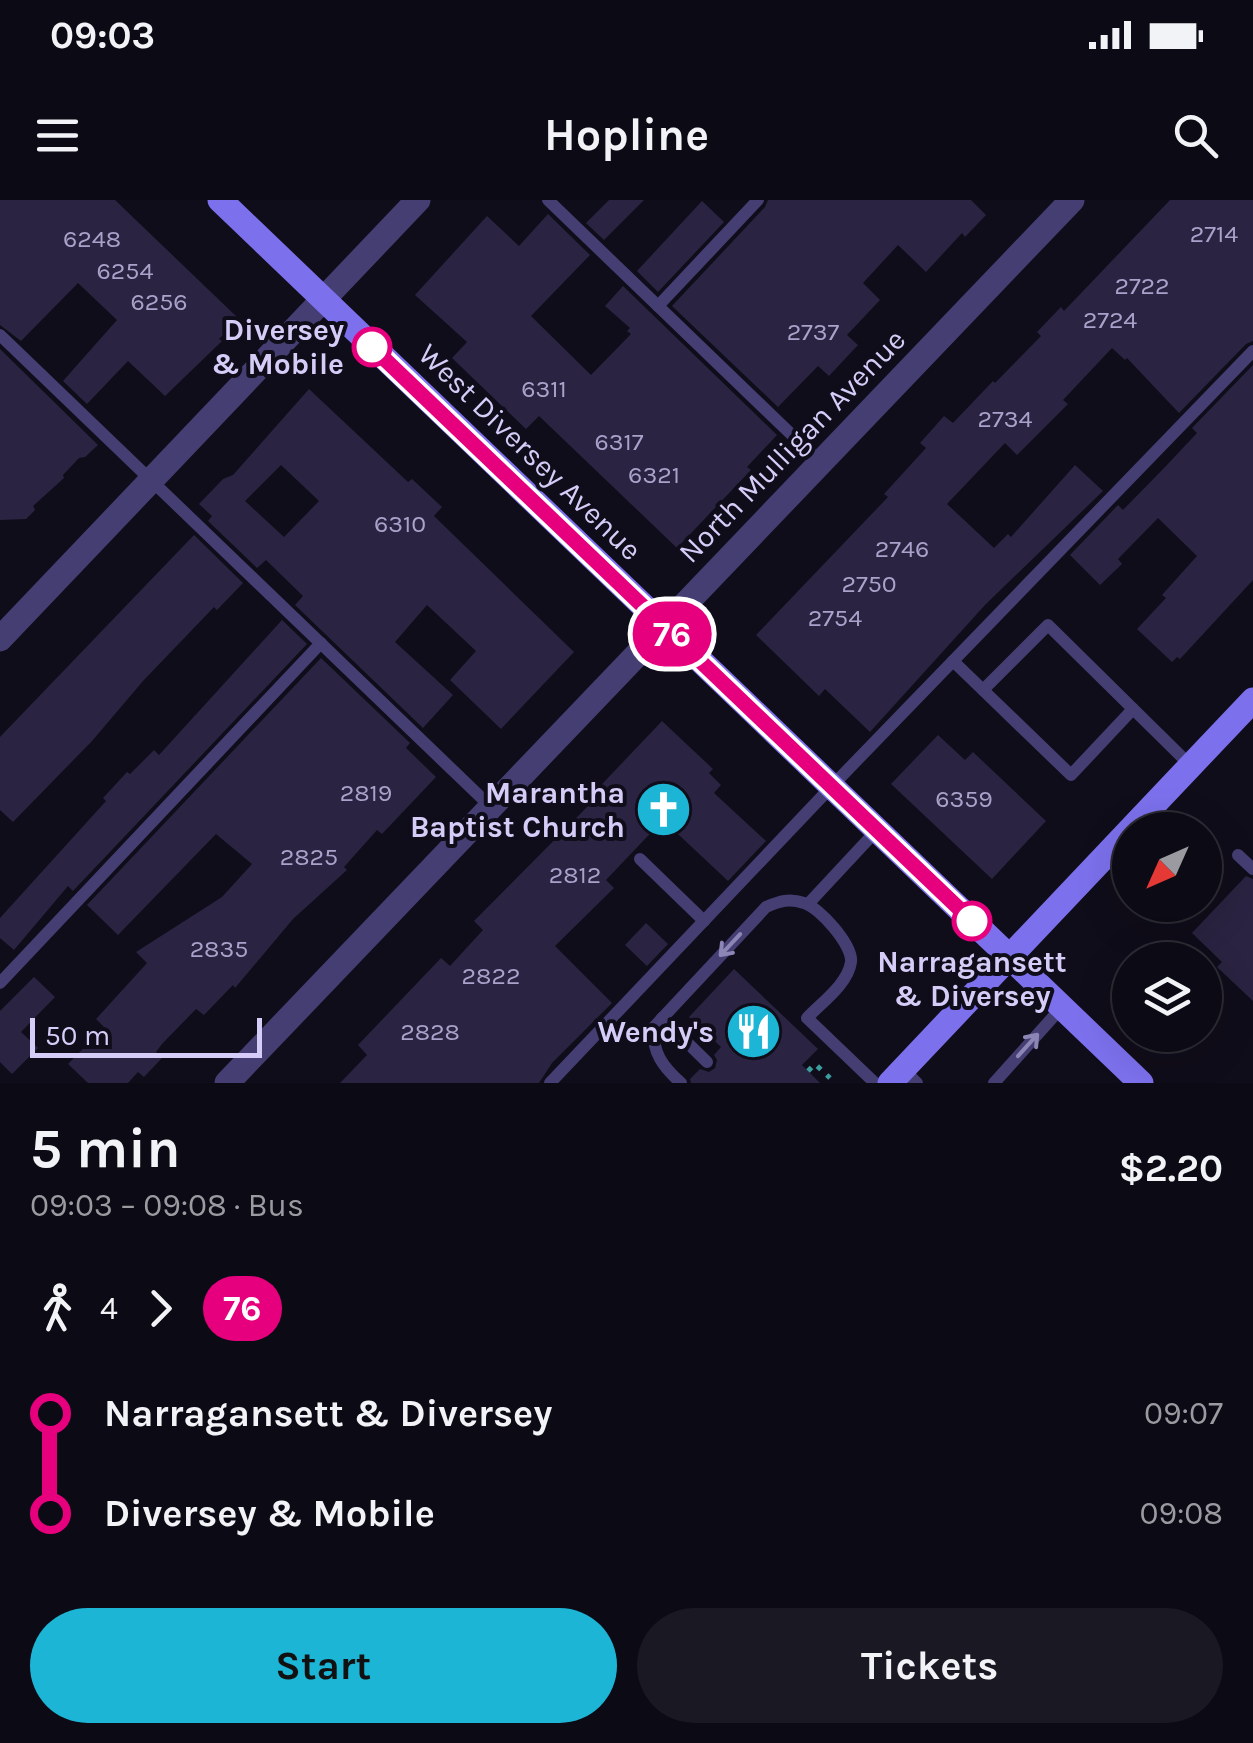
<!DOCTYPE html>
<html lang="en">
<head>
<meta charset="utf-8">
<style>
  body { margin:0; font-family:Karla,sans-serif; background:#1a1822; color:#f1f3f6; height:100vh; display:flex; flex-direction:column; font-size:38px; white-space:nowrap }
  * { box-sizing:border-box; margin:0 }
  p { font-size:32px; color:#9a9aa0 }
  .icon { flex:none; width:55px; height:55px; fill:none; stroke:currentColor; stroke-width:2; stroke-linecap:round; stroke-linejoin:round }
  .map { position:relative; height:883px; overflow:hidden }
  .details { display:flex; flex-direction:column; background:#0c0a14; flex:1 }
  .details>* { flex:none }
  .badge { padding:0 20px; border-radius:32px; font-size:35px; line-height:65px }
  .needle { width:65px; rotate:225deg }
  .fabs { position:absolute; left:1112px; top:612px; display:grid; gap:20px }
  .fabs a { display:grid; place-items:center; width:110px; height:110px; border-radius:50%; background:#0c0a14; box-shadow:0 10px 40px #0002,0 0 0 2px #2c2b34; font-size:50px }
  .scale { position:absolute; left:30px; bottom:25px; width:232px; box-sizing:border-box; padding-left:10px; border:5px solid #d5cdf8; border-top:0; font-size:28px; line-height:35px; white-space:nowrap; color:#d5cdf8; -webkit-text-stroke:8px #100d1a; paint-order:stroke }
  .map>.badge { position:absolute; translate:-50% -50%; box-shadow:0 0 0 5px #fff }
  .legs { display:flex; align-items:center; gap:15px; height:110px; padding:0 30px; font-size:32px }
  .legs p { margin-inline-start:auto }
  .headline { display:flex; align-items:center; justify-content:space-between; height:170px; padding:0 30px }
  h1 { font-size:55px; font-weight:700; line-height:75px }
  .action { display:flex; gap:20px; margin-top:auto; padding:20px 30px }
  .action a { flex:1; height:115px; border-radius:60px; background:#1cb5d5; color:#111; font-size:40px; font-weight:700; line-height:115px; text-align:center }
  .action a+a { background:#1a1822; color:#f1f3f6 }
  ul { padding:0 30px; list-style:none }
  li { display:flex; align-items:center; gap:35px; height:100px; font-size:38px }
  li i { display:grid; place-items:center; width:15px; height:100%; margin:0 12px; background:currentColor }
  li i::after { content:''; width:25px; height:25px; margin:-12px; border:8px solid; border-radius:50%; background:#0c0a14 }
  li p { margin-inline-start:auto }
  li:first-child i { background:linear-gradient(#0000 50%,currentColor 0) }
  li:last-child i { background:linear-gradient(currentColor 50%,#0000 0) }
  .status { display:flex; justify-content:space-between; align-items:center; height:70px; padding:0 50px; background:#0c0a14; direction:ltr }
  .status svg { height:28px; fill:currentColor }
  header { display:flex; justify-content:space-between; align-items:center; height:130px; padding:0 30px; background:#0c0a14; font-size:45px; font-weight:700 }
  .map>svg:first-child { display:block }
  .building { fill:#2a2341; fill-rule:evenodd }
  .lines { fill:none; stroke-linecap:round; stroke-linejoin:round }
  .path { stroke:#3b9d9e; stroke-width:5; stroke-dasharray:5 8; stroke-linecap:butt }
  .lane { stroke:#443e73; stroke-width:12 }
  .street { stroke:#443e73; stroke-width:25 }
  .secondary { stroke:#7c70ec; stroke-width:25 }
  .oneway { stroke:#8c86b6 }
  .line-1-casing { stroke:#fff; stroke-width:22 }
  .line-1 { stroke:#e6007e; stroke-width:15 }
  .stop-1-dot { fill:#fff; stroke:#e6007e; stroke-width:5 }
  .labels { text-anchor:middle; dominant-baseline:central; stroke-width:8; stroke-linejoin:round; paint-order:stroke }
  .number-label { font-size:25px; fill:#aaa2ca }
  .stop-label { font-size:30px; font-weight:bold; fill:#d5cdf8; stroke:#100d1a; text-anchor:end }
  .street-label { font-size:30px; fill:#d5cdf8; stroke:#100d1a }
  .poi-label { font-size:30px; font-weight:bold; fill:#d5cdf8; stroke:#100d1a; text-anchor:end }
</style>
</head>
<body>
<div class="status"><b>09:03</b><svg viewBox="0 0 49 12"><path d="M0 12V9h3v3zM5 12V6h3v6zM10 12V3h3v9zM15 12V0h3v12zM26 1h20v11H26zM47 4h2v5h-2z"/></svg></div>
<header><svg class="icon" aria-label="menu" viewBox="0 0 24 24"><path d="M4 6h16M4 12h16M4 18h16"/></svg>Hopline<svg class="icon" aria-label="search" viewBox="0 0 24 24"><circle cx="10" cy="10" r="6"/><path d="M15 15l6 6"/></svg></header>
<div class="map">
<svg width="1253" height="883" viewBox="0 0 1253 883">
  <rect width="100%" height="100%" fill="#100d1a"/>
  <g class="building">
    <polygon points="0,0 115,0 239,119 219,139 222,141 165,196 128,161 87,204 63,181 117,120 78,83 21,141 0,125"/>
    <polygon points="609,0 644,0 604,40 586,23"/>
    <polygon points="768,0 971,0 986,15 965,37 962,33 926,72 898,45 863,83 880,100 847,135 858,145 829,176 818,166 778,207 672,106 765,7"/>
    <polygon points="1170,0 1253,0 1253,141 1246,144 1179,213 1127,158 1125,160 1112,148 1063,200 1068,204 1017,255 1005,243 947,304 994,348 1008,334 1011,337 1075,265 1103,291 985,405 870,532 825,489 819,496 756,435 888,297 884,294 926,248 920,243 944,216 953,223 993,181 995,183 1041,136 1037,132 1061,107 1064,111"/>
    <polygon points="702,1 724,22 658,92 637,71"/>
    <polygon points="548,14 590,55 531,116 591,175 631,134 627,131 630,128 605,106 623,86 777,235 747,267 751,270 677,348 539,216 526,229 452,158 467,142 415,95 487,16 519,46"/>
    <polygon points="0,149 98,245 85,257 79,258 63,275 64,278 33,306 35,310 26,319 0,320"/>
    <polygon points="1253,165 1253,380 1180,459 1177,457 1172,462 1137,429 1166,398 1162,395 1197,356 1158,318 1118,359 1122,364 1100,385 1070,355 1118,305 1123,310 1166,266 1197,233 1192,228"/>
    <path d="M309,189L408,282L412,279L442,307L434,316L574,452L501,529L450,480L476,451L427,405L395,442L453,495L423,528L295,405L303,396L266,360L257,368L208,321L212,316L199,304L223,279L233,275ZM281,265L319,301L284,337L245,301Z"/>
    <polygon points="194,335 243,383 217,410 214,407 143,481 92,541 13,622 0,610 0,537"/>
    <polygon points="282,420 307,444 73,691 68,686 14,750 0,738 0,718 106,601 103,598 127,572 130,574 154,550 159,555"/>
    <polygon points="321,458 410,543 406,548 436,577 382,634 377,630 344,667 347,670 293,719 235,788 233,785 204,815 196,809 162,844 156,852 162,858 144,877 138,872 128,883 88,883 68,864 104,827 96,819 147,763 136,752 222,697 252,664 216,634 118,735 87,705"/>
    <polygon points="662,521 713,569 709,573 721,585 714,593 766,641 728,681 663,620 606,680 614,688 555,746 612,803 552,863 539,883 340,883 367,855 358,845 441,758 450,766 483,730 474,721 590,604 586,601"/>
    <polygon points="938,535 965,560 973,552 1046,621 992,679 891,584"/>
    <polygon points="1246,676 1253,679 1253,801 1217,767 1222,762 1192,733"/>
    <polygon points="646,723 668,744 647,766 625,745"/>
    <polygon points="734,769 818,849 802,865 820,883 691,883 690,879 700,869 709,872 715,868 717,860 714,855 721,847 689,817"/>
    <polygon points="34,777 55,797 21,832 38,848 12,874 0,862 0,811"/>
  </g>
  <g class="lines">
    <polyline class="path" points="808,871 815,864 830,878"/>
    <g class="lane">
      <polyline points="548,0 821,263"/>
      <polyline points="658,106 758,0"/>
      <polyline points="0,135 491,607"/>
      <polyline points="953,461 983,490 1048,425 1191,566"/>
      <polyline points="983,490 1071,575 1133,509"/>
      <polyline points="1238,655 1253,669"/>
      <polyline points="640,659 704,721"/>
      <polyline points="809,703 877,630"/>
      <polyline points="0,783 321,443"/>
      <polyline points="662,818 707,862"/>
      <polyline points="903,869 917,883"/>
      <polyline points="550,883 832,586 1253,151"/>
      <path d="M681,883C662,866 653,853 653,828L766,707C780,701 789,698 804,703C819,707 853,745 851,762C848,784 821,803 807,818L875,883"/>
      <polyline points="994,883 1062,807"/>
    </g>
    <g class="street">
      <polyline points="0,439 418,0"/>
      <polyline points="227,883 1072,0"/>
    </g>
    <g class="secondary">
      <polyline points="220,0 1141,883"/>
      <polyline points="890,883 1253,500"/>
    </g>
  </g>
  <defs><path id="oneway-shaft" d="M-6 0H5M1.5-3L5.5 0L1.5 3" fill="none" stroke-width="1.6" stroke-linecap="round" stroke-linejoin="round" transform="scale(2.5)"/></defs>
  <g class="oneway">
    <use href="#oneway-shaft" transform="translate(730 745) rotate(133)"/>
    <use href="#oneway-shaft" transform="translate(1028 845) rotate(-48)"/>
  </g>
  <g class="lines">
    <defs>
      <polyline id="line-1" points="372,147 972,721"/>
    </defs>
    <use href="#line-1" class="line-1-casing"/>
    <use href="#line-1" class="line-1"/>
  </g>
  <defs>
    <symbol id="church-disc" viewBox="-11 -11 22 22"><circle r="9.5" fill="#1cb5d5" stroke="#100d1a"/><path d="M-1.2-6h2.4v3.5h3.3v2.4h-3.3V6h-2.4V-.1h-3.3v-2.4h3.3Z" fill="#fff"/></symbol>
    <symbol id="restaurant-disc" viewBox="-11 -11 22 22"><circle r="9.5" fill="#1cb5d5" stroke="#100d1a"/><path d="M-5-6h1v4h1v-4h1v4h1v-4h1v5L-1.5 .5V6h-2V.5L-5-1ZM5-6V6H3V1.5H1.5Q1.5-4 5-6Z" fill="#fff"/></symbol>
  </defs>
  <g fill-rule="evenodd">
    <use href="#church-disc" x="632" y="578" width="63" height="63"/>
    <use href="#restaurant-disc" x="722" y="800" width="63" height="63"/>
  </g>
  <g class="stop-1-dot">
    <circle cx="372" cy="147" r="18"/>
    <circle cx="972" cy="721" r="18"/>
  </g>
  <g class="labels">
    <g class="number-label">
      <text x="1214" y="33">2714</text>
      <text x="92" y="38">6248</text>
      <text x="125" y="70">6254</text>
      <text x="1142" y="85">2722</text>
      <text x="159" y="101">6256</text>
      <text x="1110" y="119">2724</text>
      <text x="813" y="131">2737</text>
      <text x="544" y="188">6311</text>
      <text x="1005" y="218">2734</text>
      <text x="619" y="241">6317</text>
      <text x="654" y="274">6321</text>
      <text x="400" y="323">6310</text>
      <text x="902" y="348">2746</text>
      <text x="869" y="383">2750</text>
      <text x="835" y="417">2754</text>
      <text x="366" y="592">2819</text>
      <text x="964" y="598">6359</text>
      <text x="309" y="656">2825</text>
      <text x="575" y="674">2812</text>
      <text x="219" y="748">2835</text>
      <text x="491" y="775">2822</text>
      <text x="430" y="831">2828</text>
    </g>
    <g class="stop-label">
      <text x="344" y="130">Diversey<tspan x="344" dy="34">&amp; Mobile</tspan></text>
      <text x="972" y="762" text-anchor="middle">Narragansett<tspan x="972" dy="34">&amp; Diversey</tspan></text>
    </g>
    <g class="street-label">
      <text transform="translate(792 246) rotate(-46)">North Mulligan Avenue</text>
      <text transform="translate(530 252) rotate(44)">West Diversey Avenue</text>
    </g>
    <g class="poi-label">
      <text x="625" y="593">Marantha<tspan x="625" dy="34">Baptist Church</tspan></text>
      <text x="714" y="832">Wendy's</text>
    </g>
  </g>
</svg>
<div class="fabs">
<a><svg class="needle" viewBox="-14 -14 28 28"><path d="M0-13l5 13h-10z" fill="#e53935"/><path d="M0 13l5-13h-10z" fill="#9a9aa0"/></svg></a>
<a><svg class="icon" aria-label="layers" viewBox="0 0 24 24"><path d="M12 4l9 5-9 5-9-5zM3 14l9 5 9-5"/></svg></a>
</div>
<div class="scale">50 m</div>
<b class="badge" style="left:672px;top:434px;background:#e6007e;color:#fff">76</b>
</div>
<section class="details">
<div class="headline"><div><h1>5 min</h1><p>09:03 – 09:08 · Bus</p></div><b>$2.20</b></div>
<div class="legs"><svg class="icon" aria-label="walk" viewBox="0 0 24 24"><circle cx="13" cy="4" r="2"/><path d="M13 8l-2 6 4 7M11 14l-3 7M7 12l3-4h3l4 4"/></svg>4<svg class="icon" aria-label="forward" viewBox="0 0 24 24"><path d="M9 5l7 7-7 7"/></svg><b class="badge" style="background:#e6007e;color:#fff">76</b></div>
<ul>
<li><i style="color:#e6007e"></i><b>Narragansett &amp; Diversey</b><p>09:07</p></li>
<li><i style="color:#e6007e"></i><b>Diversey &amp; Mobile</b><p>09:08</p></li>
</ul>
<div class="action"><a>Start</a><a>Tickets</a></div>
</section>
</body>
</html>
